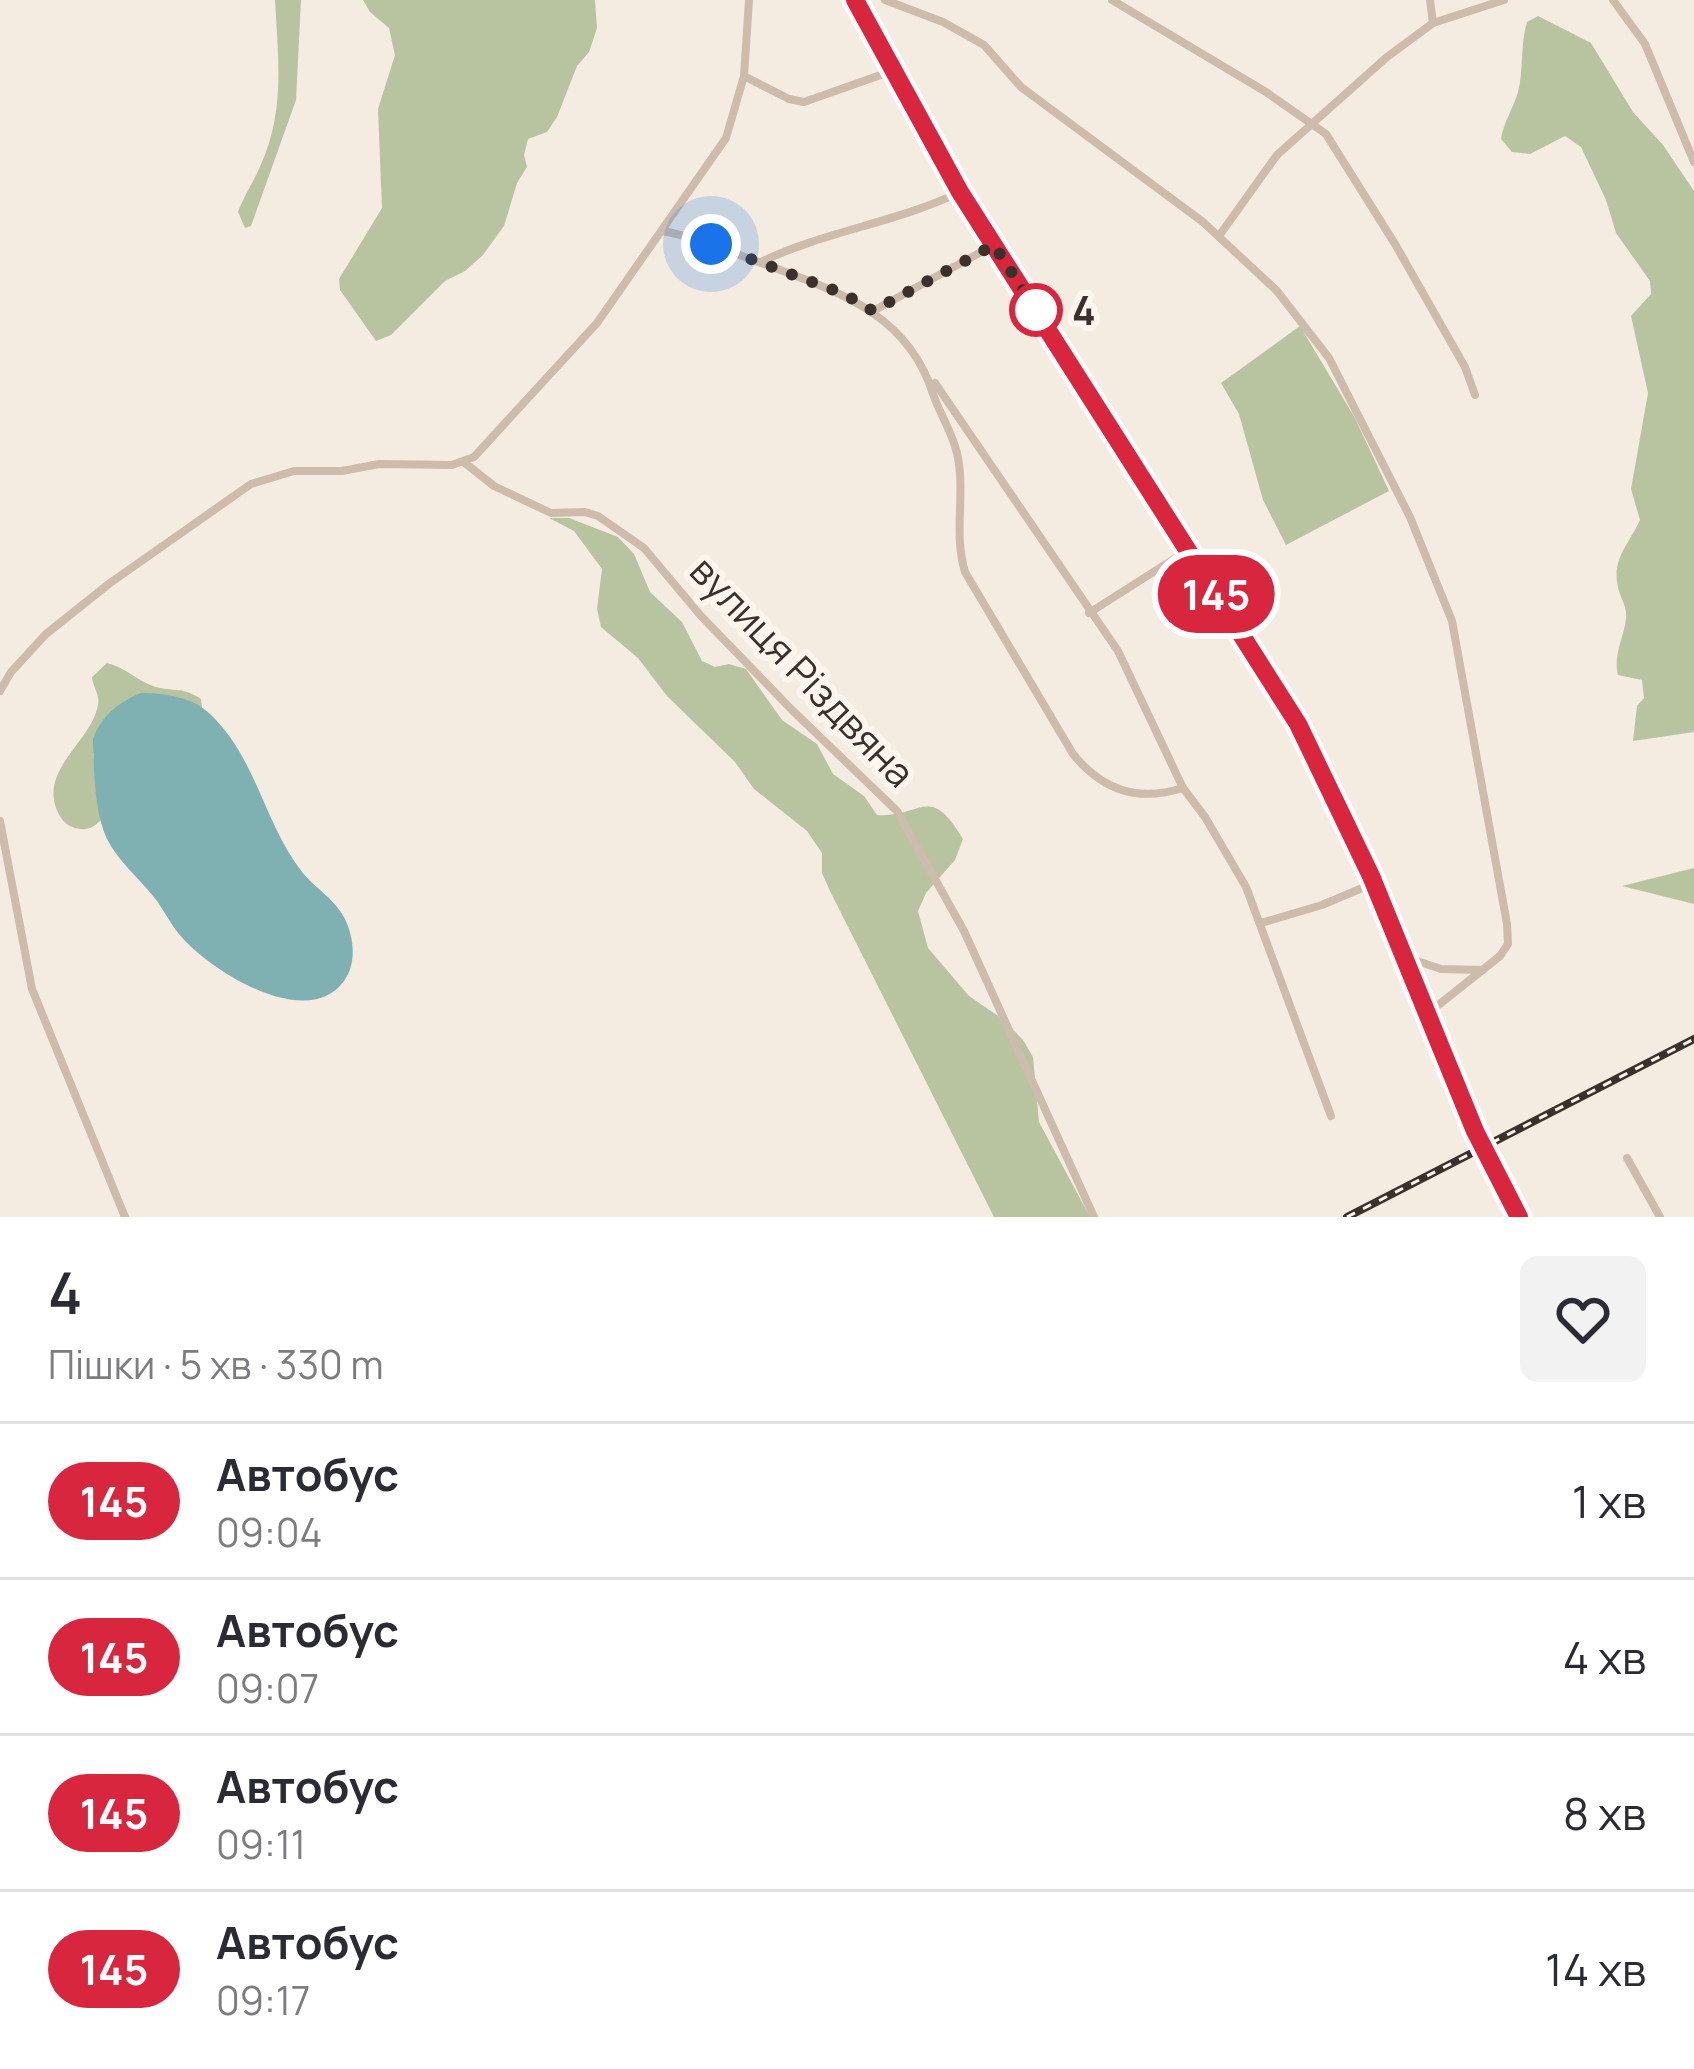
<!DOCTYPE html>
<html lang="uk">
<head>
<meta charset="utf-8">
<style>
  body { margin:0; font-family:Manrope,sans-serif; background:#f2f2f3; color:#2b2b33; height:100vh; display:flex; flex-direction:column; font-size:45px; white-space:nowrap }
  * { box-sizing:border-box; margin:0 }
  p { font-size:39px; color:#7c7c81 }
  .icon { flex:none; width:66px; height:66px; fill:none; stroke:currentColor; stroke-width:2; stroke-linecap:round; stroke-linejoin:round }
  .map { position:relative; height:1217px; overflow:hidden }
  .sheet { display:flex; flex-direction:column; background:#fff; flex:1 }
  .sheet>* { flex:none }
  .badge { padding:0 24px; border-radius:39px; font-size:42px; line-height:78px }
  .you { position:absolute; width:60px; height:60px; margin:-30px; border:9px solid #fff; border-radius:50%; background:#1a73e8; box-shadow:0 0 0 18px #1a73e833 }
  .map>.badge { position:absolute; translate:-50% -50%; box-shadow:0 0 0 6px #fff }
  .round { display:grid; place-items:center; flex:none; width:126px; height:126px; border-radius:18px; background:#f2f2f3 }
  .summary { display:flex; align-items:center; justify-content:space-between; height:204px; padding:0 48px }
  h1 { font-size:57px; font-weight:600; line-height:90px }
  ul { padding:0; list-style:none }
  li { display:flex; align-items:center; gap:36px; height:156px; padding:0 48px; border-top:3px solid #e1e1e2 }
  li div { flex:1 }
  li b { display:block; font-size:45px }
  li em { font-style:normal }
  li .badge { min-width:132px; font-weight:700; text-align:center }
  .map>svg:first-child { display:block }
  .green { fill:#b8c4a0 }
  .water { fill:#7fb0b2 }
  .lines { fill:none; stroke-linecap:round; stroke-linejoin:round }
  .street { stroke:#cdbbac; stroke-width:8 }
  .secondary { stroke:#a18a7d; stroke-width:9 }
  .rail-casing { stroke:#3b302b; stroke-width:8 }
  .rail { stroke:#fbf5ee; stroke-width:3; stroke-dasharray:9; stroke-linecap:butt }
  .line-casing { stroke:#fff; stroke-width:27 }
  .line { stroke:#d7263d; stroke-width:18 }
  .walk { stroke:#3b302b; stroke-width:12; stroke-dasharray:0 21.6 }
  .stop-dot { fill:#fff; stroke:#d7263d; stroke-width:6 }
  .labels { text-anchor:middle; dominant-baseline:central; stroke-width:12; stroke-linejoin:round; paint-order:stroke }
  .stop-label { font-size:39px; font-weight:bold; fill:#3b302b; stroke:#fbf5ee; text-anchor:start }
  .street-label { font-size:39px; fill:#3b302b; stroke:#fbf5ee }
</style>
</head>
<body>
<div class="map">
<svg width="1694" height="1217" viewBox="0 0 1694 1217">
  <rect width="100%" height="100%" fill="#f4ebe1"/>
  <g class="green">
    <path d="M275,0H301L296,100L251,226L245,228L238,212C244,196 252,184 259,169C286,111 278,60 275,0Z"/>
    <polygon points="363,0 595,0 597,28 589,52 577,66 557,117 547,132 528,139 524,155 527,167 517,183 504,226 483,255 465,271 445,281 391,335 376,341 340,290 339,279 382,208 378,109 395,55 389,28 370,12"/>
    <path d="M1538,16L1591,43L1633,112L1663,145L1694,191V732L1633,741L1637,706L1644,698L1642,680L1618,675C1613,653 1624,639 1626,618C1627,607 1622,601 1619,591C1610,560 1628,546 1640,520L1631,489L1648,393L1631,316L1651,294L1650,281L1616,233L1606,200L1581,147L1565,136L1530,154L1512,152L1501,139C1504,121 1513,109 1518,92C1524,69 1520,45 1527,22Z"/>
    <polygon points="1300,326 1355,418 1389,491 1286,545 1263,500 1239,414 1221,383"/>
    <path d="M549,518H569L618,537L634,554L650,592L682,622L702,661L715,667L729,664L746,669L782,720L817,744L833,774L864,796L877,815C922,818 929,782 963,839L955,860L926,893L918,911L928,948L969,996L1004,1020L1023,1040L1033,1057L1039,1122L1090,1217H994L830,891L822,873V853L807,831L754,789L735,762L667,696L638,658L601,627L597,609L602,569L574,531Z"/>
    <path d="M107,663C125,667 136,680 153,686C173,693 180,685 201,699L202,708L195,705L93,753L101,820C93,828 87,831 75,828C65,825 60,818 56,808C42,767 91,742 98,705C100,694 93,688 92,677Z"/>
    <polygon points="1694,868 1694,904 1622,886"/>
  </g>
  <path class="water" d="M141,693C164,693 193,697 210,714C256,757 264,823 302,872C316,889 335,899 345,919C354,938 357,963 344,981C307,1033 207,969 179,934C169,922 163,908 153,896C138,877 118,861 107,839C94,811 94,770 93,739C101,716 119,702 141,693Z"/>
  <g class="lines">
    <g class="street">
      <polyline points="885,0 943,22 984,45 1021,87 1203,222 1277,291 1329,358 1410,517 1452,621 1507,924 1508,944 1500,956 1426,1015"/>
      <polyline points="1112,0 1266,92 1326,134 1395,244 1465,367 1475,395"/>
      <polyline points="1430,0 1433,23"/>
      <polyline points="1613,0 1645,44 1694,162"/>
      <polyline points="744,76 789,99 804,102 892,71"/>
      <path d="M663,231C699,238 733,253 767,265C839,292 908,314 933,394C940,414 952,432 957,453C966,492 953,533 965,572L1073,754C1103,791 1138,802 1183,788"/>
      <polyline points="1219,236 1277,155 1387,57 1433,23 1504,0"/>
      <path d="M761,262C825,231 896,223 960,192"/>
      <polyline points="873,311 994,245"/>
      <polyline points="935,383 1118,651 1183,788 1205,817 1246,887 1331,1116"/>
      <polyline points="465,463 494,486 551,513 585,512 598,516 644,548 701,616 791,709 897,811 964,931 1094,1217"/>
      <polyline points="1089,613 1188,550"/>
      <polyline points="0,691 11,672 46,634 110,583 251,484 294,471 342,471 379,464 452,465 474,457 597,323 726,138 744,76 749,0"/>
      <polyline points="0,821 32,989 125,1217"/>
      <polyline points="1261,923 1322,905 1374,883"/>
      <polyline points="1405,957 1441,969 1483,970"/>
      <polyline points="1627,1158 1660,1217"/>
    </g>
    <polyline class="secondary" points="855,0 960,192 1298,724 1371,876 1475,1131 1520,1217"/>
    <defs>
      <polyline id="rail" points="1347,1217 1694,1039"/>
    </defs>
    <use href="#rail" class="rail-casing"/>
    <use href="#rail" class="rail"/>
  </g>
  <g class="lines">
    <defs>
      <polyline id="line" points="855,0 960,192 1298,724 1371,876 1475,1131 1519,1217"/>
    </defs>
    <use href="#line" class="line-casing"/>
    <use href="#line" class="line"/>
    <polyline class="walk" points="711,244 844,294 873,311 994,245 1039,315 1036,310"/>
  </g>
  <circle class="stop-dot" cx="1036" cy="310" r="24"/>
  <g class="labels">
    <g class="stop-label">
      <text x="1072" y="310">4</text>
    </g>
    <g class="street-label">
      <text transform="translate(803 671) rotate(46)">вулиця Різдвяна</text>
    </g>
  </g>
</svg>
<div class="you" style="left:711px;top:244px"></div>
<b class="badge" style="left:1216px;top:594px;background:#d7263d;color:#fff">145</b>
</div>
<section class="sheet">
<div class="summary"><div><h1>4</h1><p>Пішки · 5 хв · 330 m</p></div><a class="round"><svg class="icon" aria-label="heart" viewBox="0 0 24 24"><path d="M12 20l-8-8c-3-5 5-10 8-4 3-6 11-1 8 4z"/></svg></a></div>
<ul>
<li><span class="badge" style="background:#d7263d;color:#fff">145</span><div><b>Автобус</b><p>09:04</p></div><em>1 хв</em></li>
<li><span class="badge" style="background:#d7263d;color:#fff">145</span><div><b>Автобус</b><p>09:07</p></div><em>4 хв</em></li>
<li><span class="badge" style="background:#d7263d;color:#fff">145</span><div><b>Автобус</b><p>09:11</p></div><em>8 хв</em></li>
<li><span class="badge" style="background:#d7263d;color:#fff">145</span><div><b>Автобус</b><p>09:17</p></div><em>14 хв</em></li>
</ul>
</section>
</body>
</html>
